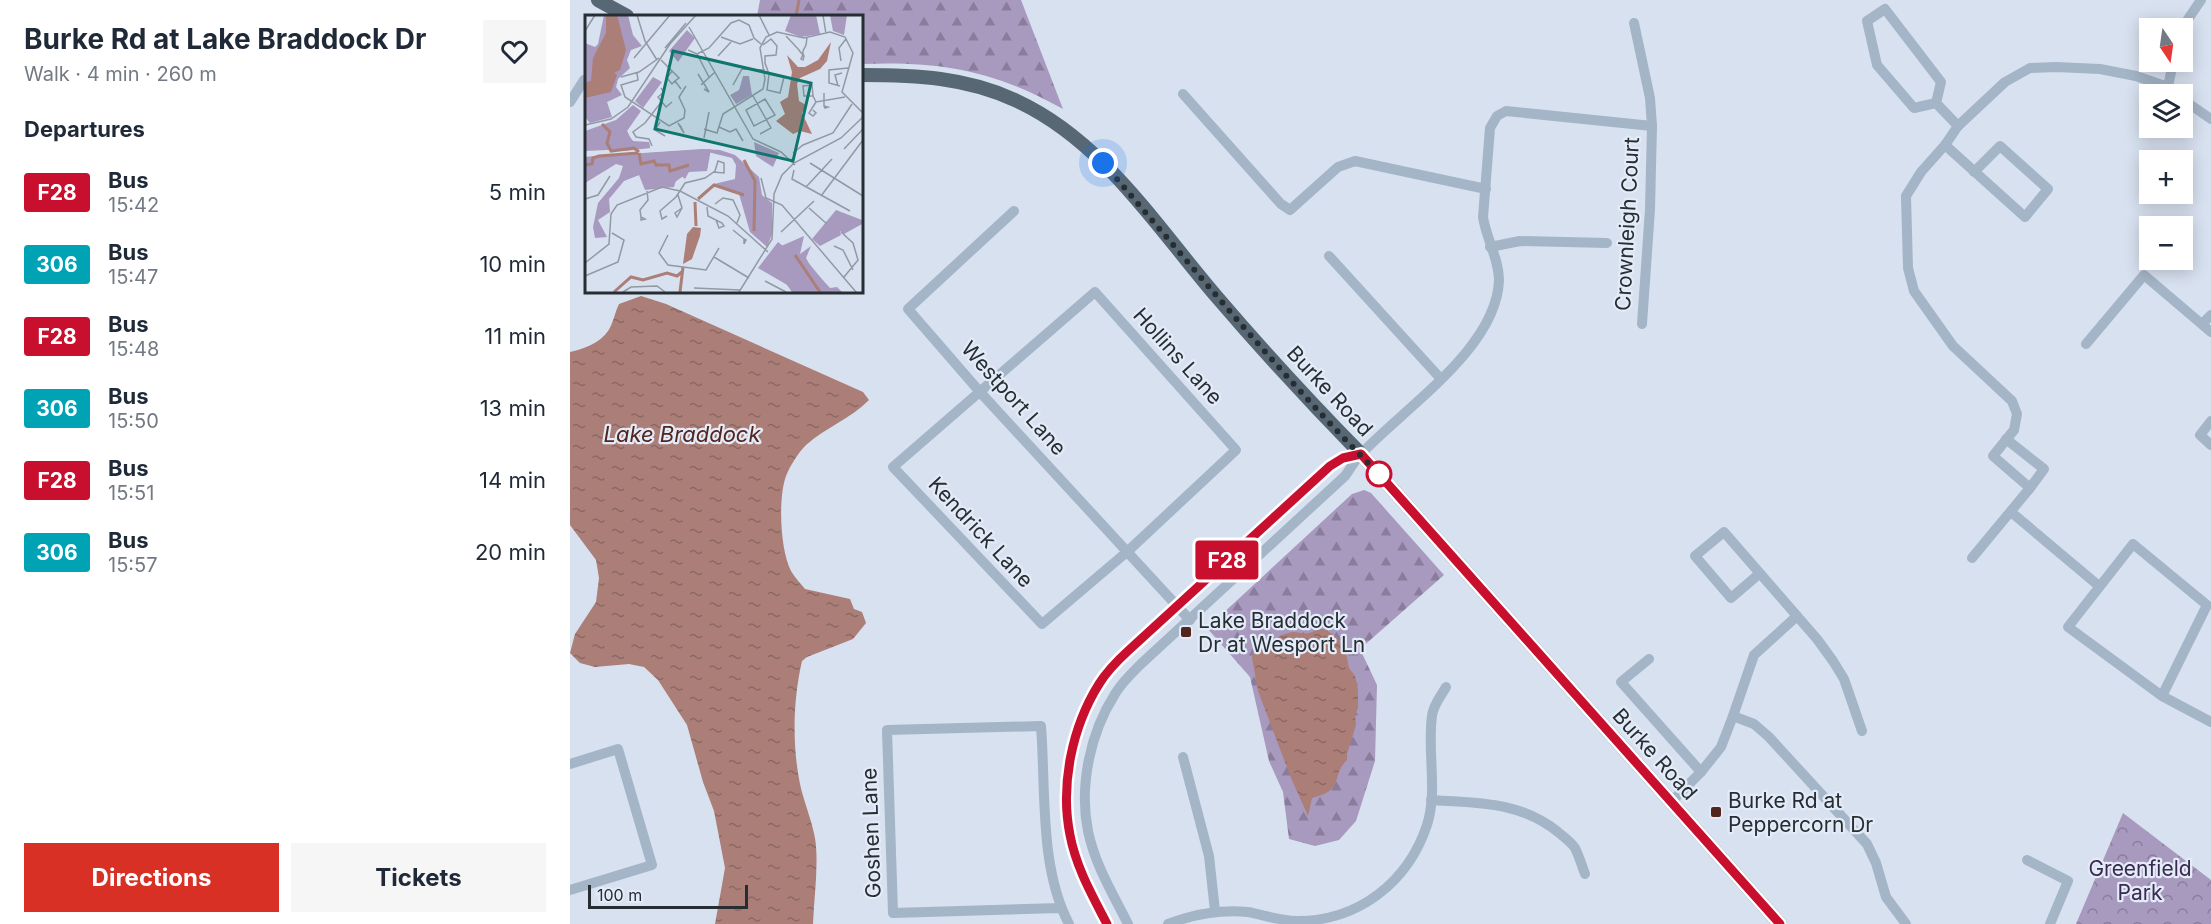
<!DOCTYPE html>
<html lang="en">
<head>
<meta charset="utf-8">
<style>
  body { margin:0; font-family:Inter,sans-serif; background:#f6f6f7; color:#1f2937; height:100vh; display:flex; flex-direction:column; font-size:22px; white-space:nowrap }
  * { box-sizing:border-box; margin:0 }
  p { font-size:20px; color:#747a83 }
  .icon { flex:none; width:33px; height:33px; fill:none; stroke:currentColor; stroke-width:2; stroke-linecap:round; stroke-linejoin:round }
  .map { position:relative; flex:1; overflow:hidden }
  .drawer { display:flex; flex-direction:column; background:#fff; width:570px }
  .drawer>* { flex:none }
  .badge { padding:0 12px; border-radius:4px; font-size:21px; line-height:39px }
  .needle { width:39px; rotate:167deg }
  .fabs { position:absolute; left:1569px; top:18px; display:grid; gap:12px }
  .fabs a { display:grid; place-items:center; width:54px; height:54px; border-radius:0px; background:#fff; box-shadow:0 3px 15px #0003; font-size:30px }
  .scale { position:absolute; left:18px; bottom:15px; width:160px; box-sizing:border-box; padding-left:6px; border:3px solid #262e33; border-top:0; font-size:16px; line-height:21px; white-space:nowrap; color:#262e33; -webkit-text-stroke:4px #e4ebf8; paint-order:stroke }
  .you { position:absolute; width:30px; height:30px; margin:-15px; border:4px solid #fff; border-radius:50%; background:#1a73e8; box-shadow:0 0 0 9px #1a73e833 }
  .map>.badge { position:absolute; translate:-50% -50%; box-shadow:0 0 0 3px #fff }
  h2 { padding:0 24px; font-size:22px; line-height:54px }
  .round { display:grid; place-items:center; flex:none; width:63px; height:63px; border-radius:0px; background:#f6f6f7 }
  .head { display:flex; align-items:center; justify-content:space-between; height:102px; padding:0 24px }
  h1 { font-size:28px; font-weight:700; line-height:45px }
  .primary-button { display:flex; gap:12px; margin-top:auto; padding:12px 24px }
  .primary-button a { flex:1; height:69px; border-radius:0px; background:#d93025; color:#fff; font-size:24px; font-weight:700; line-height:69px; text-align:center }
  .primary-button a+a { background:#f6f6f7; color:#1f2937 }
  ul { padding:0; list-style:none }
  li { display:flex; align-items:center; gap:18px; height:72px; padding:0 24px }
  li div { flex:1 }
  li b { display:block; font-size:22px }
  li em { font-style:normal }
  li .badge { min-width:66px; font-weight:700; text-align:center }
  main { display:flex; flex:1; min-height:0 }
  .map>svg:first-child { display:block }
  .forest { fill:url(#forest-firs) }
  .park { fill:url(#park-crowns) }
  .water { fill:url(#water-ripples) }
  .lines { fill:none; stroke-linecap:round; stroke-linejoin:round }
  .stream { stroke:#ab7e78; stroke-width:3 }
  .minor { stroke:#a4b5c7; stroke-width:10 }
  .major { stroke:#576874; stroke-width:14 }
  .line-casing { stroke:#fff; stroke-width:14 }
  .line { stroke:#c8102e; stroke-width:9 }
  .walk { stroke:#262e33; stroke-width:6; stroke-dasharray:0 10.8 }
  .stop-dot { fill:#fff; stroke:#c8102e; stroke-width:3 }
  .poi-dot { fill:#52251d; stroke:#e4ebf8; stroke-width:2 }
  .labels { text-anchor:middle; dominant-baseline:central; stroke-width:4.5; stroke-linejoin:round; paint-order:stroke }
  .street-label { font-size:21px; fill:#262e33; stroke:#e4ebf8 }
  .poi-label { font-size:21px; fill:#262e33; stroke:#e4ebf8; text-anchor:start }
  .park-label { font-size:21px; fill:#3b2a50; stroke:#e4ebf8 }
  .water-label { font-size:22px; font-style:italic; fill:#52251d; stroke:#e4ebf8 }
  .inset-river { fill:none; stroke:#ab7e78; stroke-width:3 }
  .inset-road { fill:none; stroke:#9199a4; stroke-width:1.5 }
  .view { fill:#0f766e; fill-opacity:0.15; stroke:#0f766e; stroke-width:3 }
  .inset-edge { fill:none; stroke:#262e33; stroke-width:3 }
</style>
</head>
<body>
<main>
<section class="drawer">
<div class="head"><div><h1>Burke Rd at Lake Braddock Dr</h1><p>Walk · 4 min · 260 m</p></div><a class="round"><svg class="icon" aria-label="heart" viewBox="0 0 24 24"><path d="M12 20l-8-8c-3-5 5-10 8-4 3-6 11-1 8 4z"/></svg></a></div>
<h2>Departures</h2>
<ul>
<li><span class="badge" style="background:#c8102e;color:#fff">F28</span><div><b>Bus</b><p>15:42</p></div><em>5 min</em></li>
<li><span class="badge" style="background:#00a3b4;color:#fff">306</span><div><b>Bus</b><p>15:47</p></div><em>10 min</em></li>
<li><span class="badge" style="background:#c8102e;color:#fff">F28</span><div><b>Bus</b><p>15:48</p></div><em>11 min</em></li>
<li><span class="badge" style="background:#00a3b4;color:#fff">306</span><div><b>Bus</b><p>15:50</p></div><em>13 min</em></li>
<li><span class="badge" style="background:#c8102e;color:#fff">F28</span><div><b>Bus</b><p>15:51</p></div><em>14 min</em></li>
<li><span class="badge" style="background:#00a3b4;color:#fff">306</span><div><b>Bus</b><p>15:57</p></div><em>20 min</em></li>
</ul>
<div class="primary-button"><a>Directions</a><a>Tickets</a></div>
</section>
<div class="map">
<svg width="1641" height="924" viewBox="0 0 1641 924">
  <defs>
    <pattern id="forest-firs" width="22" height="20" patternUnits="userSpaceOnUse" patternTransform="scale(1.5)"><rect width="22" height="20" fill="#a899be"/><path d="M5 1l3.5 6h-7zM16 11l3.5 6h-7z" fill="#897d9b"/></pattern>
    <pattern id="park-crowns" width="20" height="18" patternUnits="userSpaceOnUse" patternTransform="scale(1.5)"><rect width="20" height="18" fill="#a899be"/><path d="M2 6a3 3 0 1 1 6 0M12 15a3 3 0 1 1 6 0" fill="none" stroke="#897d9b"/></pattern>
    <pattern id="water-ripples" width="26" height="14" patternUnits="userSpaceOnUse" patternTransform="scale(1.5)"><rect width="26" height="14" fill="#ab7e78"/><path d="M2 4q2-2 4 0t4 0M15 11q2-2 4 0t4 0" fill="none" stroke="#8b6863"/></pattern>
  </defs>
  <rect width="100%" height="100%" fill="#d8e1f0"/>
  <g class="forest">
    <path d="M190,0H451L493,109C423,70 370,61 291,64V16H187Z"/>
    <polygon points="794,490 801,493 874,575 790,649 807,685 805,761 786,821 769,840 745,846 719,839 713,792 699,761 680,677 637,628 782,494"/>
  </g>
  <polygon class="park" points="1553,813 1641,880 1641,924 1506,924"/>
  <g class="water">
    <path d="M71,296L96,304L293,392L299,400C279,420 256,427 236,445C228,453 220,466 216,476C208,498 210,550 221,571C225,578 231,584 235,589L280,599L284,609L292,612L296,623L283,639L237,657L232,661C223,700 222,745 230,784C234,803 245,828 246,846C248,872 244,898 243,924H145L155,868L144,811L133,782L117,725L88,680L74,667L59,664L25,667L10,663L0,653L5,634L26,602L29,578L26,560L0,525V352C13,349 30,343 38,331C43,324 45,312 49,304Z"/>
    <path d="M748,629H755L768,638L776,653L779,668L785,676L788,690V708L785,715L786,725L777,754V760C759,778 777,789 742,798L738,816L721,778L688,691L682,658L683,651C692,645 714,632 724,632C736,633 736,636 748,629Z"/>
  </g>
  <g class="lines">
    <polyline class="stream" points="226,16 229,0"/>
    <g class="minor">
      <polyline points="1064,23 1080,98 1082,126 1080,209 1072,324"/>
      <polyline points="1612,28 1631,0"/>
      <polyline points="1598,87 1603,62"/>
      <polyline points="613,94 711,204 720,210 768,167 785,161 916,189"/>
      <polyline points="1612,99 1641,119"/>
      <polyline points="0,102 14,80"/>
      <polyline points="1366,103 1344,108 1307,65 1297,21 1315,9 1371,82 1366,103 1388,126"/>
      <polyline points="1375,145 1455,217 1478,189 1430,146 1404,172"/>
      <polyline points="444,211 338,309 410,392 620,620"/>
      <polyline points="920,247 950,241 1037,243"/>
      <polyline points="759,256 871,379"/>
      <polygon points="525,292 666,450 558,551 472,624 323,467"/>
      <polyline points="1632,324 1641,315"/>
      <polyline points="1516,344 1574,275 1641,332"/>
      <polyline points="1641,421 1630,435 1641,445"/>
      <polyline points="1436,439 1474,469 1460,488"/>
      <polyline points="1441,512 1529,586"/>
      <polyline points="1402,558 1460,488 1423,456 1444,430 1447,414 1442,401 1383,346 1344,291 1338,268 1336,196 1351,172 1375,145 1388,126 1435,82 1460,68 1486,67 1530,69 1566,76 1598,87 1607,94"/>
      <polyline points="1189,574 1161,598 1125,556 1154,532 1247,639 1263,661 1274,679 1292,731"/>
      <polyline points="1079,659 1051,682 1131,772"/>
      <polyline points="1592,696 1637,605 1563,544 1498,627 1592,696 1641,722"/>
      <polyline points="1163,716 1184,724 1199,737 1297,844 1306,863 1316,897 1336,924"/>
      <polyline points="613,757 639,856 645,911"/>
      <polyline points="0,764 48,749 82,865 0,890"/>
      <path d="M861,800C908,803 949,801 988,832C994,837 1001,842 1005,848C1009,856 1012,866 1015,874"/>
      <polyline points="1100,803 1131,772 1151,747 1163,716 1184,655 1227,616"/>
      <polyline points="1457,860 1498,881 1480,924"/>
      <path d="M490,908L323,913L317,730L471,726C476,789 469,867 499,924"/>
      <path d="M537,924C522,896 506,867 500,835C490,785 502,727 529,684C537,671 548,660 559,649L760,466L773,458L791,454"/>
      <path d="M558,924C543,894 525,865 518,831C509,786 520,733 545,694C552,682 562,673 572,663L775,476C780,469 785,460 791,454C834,408 927,348 929,280C929,259 916,238 913,217L920,128L927,116L936,111L1082,126"/>
      <path d="M598,924C624,914 649,909 678,912C694,915 711,921 727,921C789,921 838,882 857,825C868,791 857,751 862,716C863,705 871,696 876,687"/>
    </g>
    <g class="major">
      <polyline points="28,0 57,16"/>
      <path d="M291,75C345,75 397,77 447,101C533,141 586,226 646,296C693,351 741,403 791,454L1210,924"/>
    </g>
  </g>
  <g class="lines">
    <defs>
      <path id="line" d="M537,924C522,895 506,867 500,835C490,785 502,727 529,684C537,671 548,660 559,650L760,466L773,458L791,454L1210,924"/>
    </defs>
    <use href="#line" class="line-casing"/>
    <use href="#line" class="line"/>
    <path class="walk" d="M533,163C624,268 711,376 809,474"/>
  </g>
  <circle class="stop-dot" cx="809" cy="474" r="12"/>
  <g class="poi-dot">
    <rect x="610" y="626" width="12" height="12" rx="3"/>
    <rect x="1140" y="806" width="12" height="12" rx="3"/>
  </g>
  <g class="labels">
    <g class="street-label">
      <text transform="translate(1057 224) rotate(-87)">Crownleigh Court</text>
      <text transform="translate(608 356) rotate(48)">Hollins Lane</text>
      <text transform="translate(760 391) rotate(47)">Burke Road</text>
      <text transform="translate(444 398) rotate(48)">Westport Lane</text>
      <text transform="translate(411 532) rotate(47)">Kendrick Lane</text>
      <text transform="translate(1085 754) rotate(48)">Burke Road</text>
      <text transform="translate(301 833) rotate(-92)">Goshen Lane</text>
    </g>
    <g class="poi-label">
      <text x="628" y="620">Lake Braddock<tspan x="628" dy="24">Dr at Wesport Ln</tspan></text>
      <text x="1158" y="800">Burke Rd at<tspan x="1158" dy="24">Peppercorn Dr</tspan></text>
    </g>
    <g class="park-label">
      <text x="1570" y="868">Greenfield<tspan x="1570" dy="24">Park</tspan></text>
    </g>
    <g class="water-label">
      <text x="112" y="434">Lake Braddock</text>
    </g>
  </g>
  <g transform="translate(15 15)">
    <rect width="278" height="278" fill="#d8e1f0"/>
    <path d="M245,0H262L259,20L248,16ZM158,61H164L167,80L151,89L145,80L154,75ZM68,62L77,67L58,93L50,86ZM48,90L56,96L42,116L44,121L49,127H64L65,133L0,136V116L31,105ZM169,127L194,138L188,152L171,141ZM126,134L122,156L104,157L90,167L54,160L39,166L24,184L25,197L13,205L22,222L10,223L8,212L13,188L34,163L38,151L31,149L0,168V142ZM219,221L215,239L226,231L221,243L226,252L245,273L252,272L257,277H207L202,270L187,235Z" fill="#a899be"/>
    <path d="M19,0H43L48,20L57,31L46,35L42,45L45,53L33,64L31,72L37,80L22,87L27,102L5,108L0,102V28L10,32L13,29ZM206,0H231L235,19L216,22L200,16ZM102,15L110,23L93,47L84,36ZM42,116L47,126L64,127L65,133L40,136ZM117,134L135,135L150,140L174,162L177,180L187,188V219L182,232L165,217L154,179L129,169L150,164L151,150L147,143L123,137V152L119,155L106,153L100,164L93,158L89,172L60,175L54,160L44,163L42,152L32,145L21,155L0,160V142ZM251,195L277,205V209L259,219L255,216L256,220L235,231L227,224ZM193,227L213,243L218,241L247,277H207L204,271L173,253Z" fill="#a899be"/>
    <path d="M21,0H32L41,35L35,55L29,58L32,60L26,77L0,83V67L6,66L8,43L21,18ZM246,27L242,46L235,54L215,63L212,69L214,86L221,90L217,98L227,119L215,116L208,119L191,106L200,99L195,87L203,82L207,57L202,40L213,52H220L233,45ZM108,212L116,213L115,221L107,244L98,249L102,219Z" fill="#ab7e78"/>
    <path class="inset-river" d="M17,109L25,117L22,128L26,136L49,133L54,137M54,138L56,149L69,146L71,150H84L85,156L104,150M159,145L170,166L169,216M0,150L7,149L8,143L14,141L53,138M113,184L129,170L159,180M110,187L111,211M210,240L235,277M29,277L46,262L58,265L82,258L92,261L98,256M95,277L98,252"/>
    <path class="inset-road" d="M52,0L60,26L72,45M174,0L184,20M238,0L241,19M104,12L168,124L196,137L210,150M0,16L10,0M201,21L214,35M136,22L155,29L168,24M178,30L186,24L192,31L191,40L180,41V48L184,59L182,75L195,78L199,62L184,59M80,33L101,8M103,35L112,39L124,33L146,8L154,5L164,10L169,23L176,29M214,35L216,38L218,39L219,41L218,45L216,44L218,39V36L221,30L222,23M112,39L124,62M133,41L146,27M49,43L85,0M76,45L94,63L90,66L96,74M256,46L254,33L261,24M87,56L82,63L87,69L90,66M52,58L53,65L36,70L40,82L84,111L99,103L100,95L94,82L101,71M113,59L124,77L119,74M36,62L54,57L74,43M116,70L130,57M148,70L157,54L180,55M227,70L228,81H219L218,71ZM253,71L250,60L257,58M255,71L244,68V55L263,53M76,73L79,77L73,82L81,92L87,87M168,81L186,113L175,119M228,81L231,87L260,82M180,84L190,100L169,111L161,95ZM239,91L243,92L240,93L239,91V78M228,95L231,98L228,101L224,98L231,87M75,107L70,115L80,121M93,108L99,118L95,110M0,110L26,104L43,92L85,29L111,0M134,112L145,117L151,114L158,126M119,114L132,118L138,99L178,74L180,64L175,33L181,22L192,17L219,23L245,17L260,22L268,38L257,77L278,98M119,123L124,97M67,131L64,124L51,122L48,117L60,108L77,86M259,134L278,114M208,138L218,130L248,118L267,89M225,148L278,181M209,155L207,164L265,196M176,163L181,183L197,190L271,277M221,172L247,144M93,180L97,193L92,202L90,198L97,193M236,181L278,125M0,184L13,180L25,161M130,189L138,183L148,185L155,200L152,208M122,192L123,201L137,208L139,211L134,213L131,205M224,193L242,209M82,201L77,204L75,196L91,182L100,168L120,163L130,156L133,146L139,148V158L128,157M56,202L60,204L56,205V202L55,195L63,185L62,176M148,215L159,224V229L161,225L159,224M196,217L229,186M256,217L268,228L273,245L259,262M83,220L74,238L83,250L121,255L134,233M249,231L258,235L268,255M129,242L164,263M0,248L24,229L26,199L32,190L77,172L95,176L143,201L183,237M0,261L33,247L39,225L27,218M180,266L201,277M109,273L155,275M38,277L46,272L72,271L80,277M154,277L187,224L189,179L197,160L209,148L256,123L278,102"/>
    <path class="view" d="M88,36L226,68L208,146L70,114Z"/>
    <rect width="278" height="278" class="inset-edge"/>
  </g>
</svg>
<div class="fabs">
<a><svg class="needle" viewBox="-14 -14 28 28"><path d="M0-13l5 13h-10z" fill="#e53935"/><path d="M0 13l5-13h-10z" fill="#747a83"/></svg></a>
<a><svg class="icon" aria-label="layers" viewBox="0 0 24 24"><path d="M12 4l9 5-9 5-9-5zM3 14l9 5 9-5"/></svg></a>
<a>+</a>
<a>−</a>
</div>
<div class="scale">100 m</div>
<div class="you" style="left:533px;top:163px"></div>
<b class="badge" style="left:657px;top:560px;background:#c8102e;color:#fff">F28</b>
</div>
</main>
</body>
</html>
